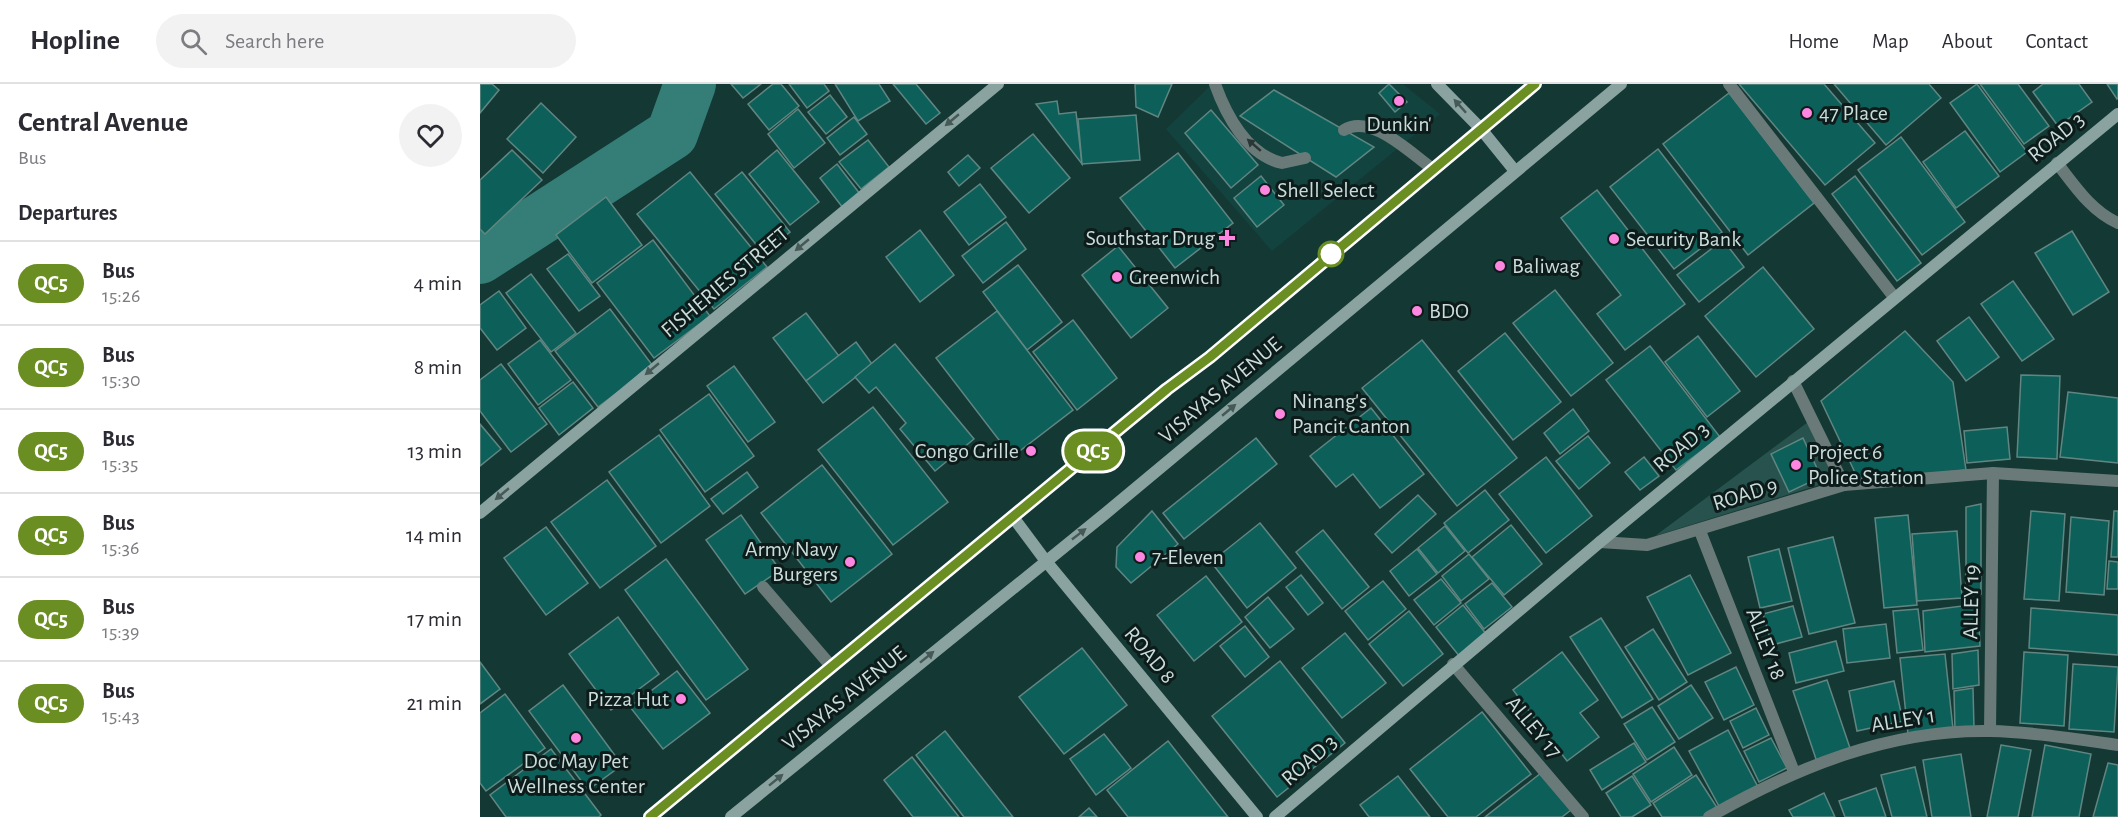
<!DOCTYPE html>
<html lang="en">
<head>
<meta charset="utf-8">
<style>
  body { margin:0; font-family:"Alegreya Sans",sans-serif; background:#f2f2f3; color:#2b2b33; height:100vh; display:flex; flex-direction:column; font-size:22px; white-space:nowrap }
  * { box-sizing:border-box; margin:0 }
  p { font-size:20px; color:#7c7c81 }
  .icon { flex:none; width:33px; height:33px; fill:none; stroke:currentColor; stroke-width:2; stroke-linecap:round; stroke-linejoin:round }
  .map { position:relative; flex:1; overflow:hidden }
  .panel { display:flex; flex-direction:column; background:#fff; width:480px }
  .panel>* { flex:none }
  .badge { padding:0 12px; border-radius:20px; font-size:21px; line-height:39px }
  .map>.badge { position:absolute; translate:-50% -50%; box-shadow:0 0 0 3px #fff }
  h2 { padding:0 18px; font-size:22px; line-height:54px }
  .round { display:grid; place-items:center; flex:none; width:63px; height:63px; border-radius:32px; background:#f2f2f3 }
  .overview { display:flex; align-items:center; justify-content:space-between; height:102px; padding:0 18px }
  h1 { font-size:28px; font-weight:700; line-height:45px }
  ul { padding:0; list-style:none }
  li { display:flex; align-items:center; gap:18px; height:84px; padding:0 18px; border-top:2px solid #e1e1e2 }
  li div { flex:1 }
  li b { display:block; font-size:22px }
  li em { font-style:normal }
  li .badge { min-width:66px; font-weight:700; text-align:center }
  header { display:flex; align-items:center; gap:36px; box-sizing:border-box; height:84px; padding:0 30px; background:#fff; border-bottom:2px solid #e1e1e2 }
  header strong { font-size:28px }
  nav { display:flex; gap:33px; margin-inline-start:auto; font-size:21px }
  .search { width:420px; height:54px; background:#f2f2f3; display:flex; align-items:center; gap:15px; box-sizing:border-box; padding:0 21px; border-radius:33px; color:#7c7c81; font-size:22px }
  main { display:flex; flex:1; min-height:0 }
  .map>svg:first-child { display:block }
  .built { fill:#13433f }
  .green { fill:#27524e }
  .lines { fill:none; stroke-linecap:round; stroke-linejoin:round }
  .river { stroke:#357e77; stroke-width:52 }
  .building { fill:#0d605a; stroke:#618681; stroke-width:1.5 }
  .lane { stroke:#6a7a78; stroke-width:12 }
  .street { stroke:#6a7a78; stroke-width:12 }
  .secondary { stroke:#8aa3a0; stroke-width:12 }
  .oneway { fill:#455956 }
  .oneway2 { fill:#293836 }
  .line-casing { stroke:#fff; stroke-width:14 }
  .line { stroke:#6b8e23; stroke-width:9 }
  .poi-dot { fill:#fd86e1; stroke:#0d1c1a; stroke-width:2 }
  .stop-dot { fill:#fff; stroke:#6b8e23; stroke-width:3 }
  .labels { text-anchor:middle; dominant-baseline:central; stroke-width:6; stroke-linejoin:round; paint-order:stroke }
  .poi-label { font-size:22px; fill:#cadddb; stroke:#0d1c1a; text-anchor:start }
  .street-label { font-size:22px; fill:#cadddb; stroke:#0d1c1a }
</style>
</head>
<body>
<header>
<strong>Hopline</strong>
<div class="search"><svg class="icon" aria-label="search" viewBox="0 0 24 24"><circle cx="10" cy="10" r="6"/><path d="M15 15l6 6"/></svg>Search here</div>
<nav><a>Home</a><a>Map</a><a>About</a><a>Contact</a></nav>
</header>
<main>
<section class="panel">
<div class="overview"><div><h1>Central Avenue</h1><p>Bus</p></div><a class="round"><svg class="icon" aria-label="heart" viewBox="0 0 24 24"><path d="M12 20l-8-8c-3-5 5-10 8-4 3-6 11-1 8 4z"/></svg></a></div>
<h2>Departures</h2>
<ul>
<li><span class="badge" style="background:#6b8e23;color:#fff">QC5</span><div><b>Bus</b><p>15:26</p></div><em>4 min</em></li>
<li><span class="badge" style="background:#6b8e23;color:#fff">QC5</span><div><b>Bus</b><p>15:30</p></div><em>8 min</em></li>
<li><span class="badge" style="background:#6b8e23;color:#fff">QC5</span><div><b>Bus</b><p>15:35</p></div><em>13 min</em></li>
<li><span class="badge" style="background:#6b8e23;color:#fff">QC5</span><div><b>Bus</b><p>15:36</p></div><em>14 min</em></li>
<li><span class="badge" style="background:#6b8e23;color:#fff">QC5</span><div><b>Bus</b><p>15:39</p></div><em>17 min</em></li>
<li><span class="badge" style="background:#6b8e23;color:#fff">QC5</span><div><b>Bus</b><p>15:43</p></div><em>21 min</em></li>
</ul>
</section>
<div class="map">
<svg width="1638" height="733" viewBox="0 0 1638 733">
  <rect width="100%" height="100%" fill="#143834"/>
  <polygon class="built" points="732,0 915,0 924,1 960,30 792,167 686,45"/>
  <polygon class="green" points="1328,338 1355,396 1175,452"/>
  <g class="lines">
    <polyline class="river" points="0,174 192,50 210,0"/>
  </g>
  <g class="building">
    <polygon points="0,0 12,0 19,6 0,29"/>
    <polygon points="251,0 281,0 263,14"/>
    <polygon points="293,0 301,0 319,22 289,46 268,20"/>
    <polygon points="309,0 344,0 349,7 327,24"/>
    <polygon points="355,0 399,0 410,17 378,37"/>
    <polygon points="413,0 436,0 460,29 446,40"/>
    <polygon points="655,0 692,0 678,33 656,23"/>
    <polygon points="909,0 927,18 915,28 899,9"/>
    <polygon points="1259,0 1344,0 1395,59 1345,101"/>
    <polygon points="1354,0 1449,0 1461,14 1406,61"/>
    <polygon points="1497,0 1547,68 1520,88 1470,19"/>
    <polygon points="1500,0 1538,0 1569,42 1544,60"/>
    <polygon points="1563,0 1599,0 1612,18 1578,42 1553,8"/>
    <polygon points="1627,0 1638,0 1638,14 1637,15"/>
    <polygon points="794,6 894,63 856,93 760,32"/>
    <polygon points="1249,9 1334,119 1268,171 1183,60"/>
    <polygon points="350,11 367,33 346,50 328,28"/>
    <polygon points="577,17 579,30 596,28 602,80 556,20"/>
    <polygon points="61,19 96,53 63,89 27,55"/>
    <polygon points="318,25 345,59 314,84 288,50"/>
    <polygon points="731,26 778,81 751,104 705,49"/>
    <polygon points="656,31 660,76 602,80 598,35"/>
    <polygon points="374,33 387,50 360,71 347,54"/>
    <polygon points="1485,47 1519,92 1476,124 1443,78"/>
    <polygon points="553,50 590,94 549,129 511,84"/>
    <polygon points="1421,53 1485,138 1442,171 1378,86"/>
    <polygon points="388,56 409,83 381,105 359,78"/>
    <polygon points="1178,65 1242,148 1194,185 1130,103"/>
    <polygon points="32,66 62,96 5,150 0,145 0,96"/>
    <polygon points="297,66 339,118 310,141 269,90"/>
    <polygon points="698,69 753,139 695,184 640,114"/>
    <polygon points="488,71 500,84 479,102 468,88"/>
    <polygon points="357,80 380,110 363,124 340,94"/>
    <polygon points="210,88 287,183 234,225 157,130"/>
    <polygon points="262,88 310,148 283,169 235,110"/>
    <polygon points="781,92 804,121 777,143 754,114"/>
    <polygon points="1375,92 1441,179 1417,197 1352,110"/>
    <polygon points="500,100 526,133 489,161 464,128"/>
    <polygon points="1117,106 1205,220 1145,266 1117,230 1141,211 1081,134"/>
    <polygon points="126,113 162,161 112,199 76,151"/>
    <polygon points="526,138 546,165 503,199 482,172"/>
    <polygon points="440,146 474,191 440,218 406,173"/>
    <polygon points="1592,147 1629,208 1593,231 1555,169"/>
    <polygon points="173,156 230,232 174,274 117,199"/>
    <polygon points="1243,156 1264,183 1219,218 1197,191"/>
    <polygon points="638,162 688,224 651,254 602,191"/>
    <polygon points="88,170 120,212 99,227 67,185"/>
    <polygon points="538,181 582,238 547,266 503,208"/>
    <polygon points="1283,183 1334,245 1276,293 1225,232"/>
    <polygon points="51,190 96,249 71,268 26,209"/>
    <polygon points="1533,197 1574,255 1542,277 1501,220"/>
    <polygon points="1075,206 1133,279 1091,312 1033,239"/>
    <polygon points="19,207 46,244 17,266 0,244 0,221"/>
    <polygon points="130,225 173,282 118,323 75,267"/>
    <polygon points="517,227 593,326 532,373 456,274"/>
    <polygon points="326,229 359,272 326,297 293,254"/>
    <polygon points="1489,233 1519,273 1486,297 1457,257"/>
    <polygon points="593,236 637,294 597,326 553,268"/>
    <polygon points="1425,247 1473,298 1486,386 1379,397 1341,317"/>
    <polygon points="1025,249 1081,318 1033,356 978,287"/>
    <polygon points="1218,252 1260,307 1227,333 1185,278"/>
    <polygon points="60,256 91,296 58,321 28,280"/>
    <polygon points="942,256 1037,374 977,422 882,304"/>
    <polygon points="376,258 392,280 343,319 326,297"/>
    <polygon points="415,260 494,355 455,387 420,345 426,339 396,303 389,309 375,293"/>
    <polygon points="1170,262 1240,353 1196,386 1126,296"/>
    <polygon points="21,280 67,340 31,368 0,327 0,296"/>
    <polygon points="254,282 295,338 268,358 227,302"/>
    <polygon points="1541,291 1580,292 1577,375 1537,373"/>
    <polygon points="93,298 113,324 79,351 59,324"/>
    <polygon points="1588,308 1638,314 1638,379 1580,373"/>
    <polygon points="229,310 274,372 225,408 180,346"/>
    <polygon points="393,323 468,418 413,461 338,366"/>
    <polygon points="891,324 944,390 900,424 873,390 856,403 830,372"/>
    <polygon points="1093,325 1109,347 1080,370 1064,349"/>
    <polygon points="0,340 21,365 0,382"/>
    <polygon points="1527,343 1530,375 1487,379 1484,347"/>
    <polygon points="179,351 230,422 181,459 129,388"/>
    <polygon points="1108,352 1130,379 1099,405 1076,377"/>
    <polygon points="776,354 797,380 704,455 683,429"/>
    <polygon points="1323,354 1341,393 1309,408 1291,370"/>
    <polygon points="1066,373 1112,432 1066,469 1019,410"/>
    <polygon points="1164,373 1179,392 1160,406 1145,388"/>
    <polygon points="342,381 412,470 351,518 281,429"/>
    <polygon points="267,388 278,403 243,430 231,415"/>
    <polygon points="127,396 176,462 120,504 71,438"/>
    <polygon points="1005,406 1029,436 988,469 964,439"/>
    <polygon points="938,411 956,430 912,469 895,450"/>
    <polygon points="1501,420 1501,510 1486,512 1486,423"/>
    <polygon points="672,427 698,460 651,499 636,483 637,463"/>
    <polygon points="1551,427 1585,430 1579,517 1544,515"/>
    <polygon points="1634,427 1638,427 1638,473 1631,473"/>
    <polygon points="261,431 300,486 265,510 226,456"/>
    <polygon points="1428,431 1437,521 1404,524 1395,434"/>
    <polygon points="1591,433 1629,437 1624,511 1586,508"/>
    <polygon points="780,439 816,484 767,524 731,478"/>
    <polygon points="1031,441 1062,480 1024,511 992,473"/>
    <polygon points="965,442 985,467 958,489 938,464"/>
    <polygon points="66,443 108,499 66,531 24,474"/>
    <polygon points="843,446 889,503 862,525 816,468"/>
    <polygon points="1477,447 1482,514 1437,517 1432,450"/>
    <polygon points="1353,453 1375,539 1329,550 1308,464"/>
    <polygon points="937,465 957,490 929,512 910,487"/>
    <polygon points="1299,465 1312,517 1280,524 1268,473"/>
    <polygon points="989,470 1009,495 981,517 962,492"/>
    <polygon points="186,475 268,585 226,616 145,506"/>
    <polygon points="1629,477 1638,478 1638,505 1627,505"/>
    <polygon points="821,491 843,519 828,531 806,503"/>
    <polygon points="1210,491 1251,569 1208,591 1167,513"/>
    <polygon points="726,492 762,538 714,577 677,531"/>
    <polygon points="961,495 981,519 954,541 934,516"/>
    <polygon points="903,497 926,525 888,556 865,527"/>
    <polygon points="1012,499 1032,523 1004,545 985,520"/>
    <polygon points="788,513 814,545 790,564 765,533"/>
    <polygon points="1498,520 1500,562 1445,568 1443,527"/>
    <polygon points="983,521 1007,551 980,573 956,543"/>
    <polygon points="1313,522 1322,553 1292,561 1283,530"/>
    <polygon points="1551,524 1638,531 1638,571 1549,564"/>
    <polygon points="1438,525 1443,566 1417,569 1413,527"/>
    <polygon points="929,527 963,570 923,602 889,560"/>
    <polygon points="138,533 179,590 131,626 89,570"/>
    <polygon points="1121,534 1173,615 1142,634 1090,553"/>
    <polygon points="1406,540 1410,574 1367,579 1363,545"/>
    <polygon points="765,542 789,573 765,593 740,562"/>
    <polygon points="1173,545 1207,598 1179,616 1145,563"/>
    <polygon points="865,549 906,599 862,634 822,584"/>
    <polygon points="1356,557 1364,587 1316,599 1309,569"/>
    <polygon points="602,564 647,621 584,670 539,613"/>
    <polygon points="1498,566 1499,601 1473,605 1472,570"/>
    <polygon points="1082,568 1118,616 1100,629 1119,653 1087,677 1033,606"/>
    <polygon points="1544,568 1588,571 1584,642 1540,639"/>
    <polygon points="1465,570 1473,645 1428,650 1420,574"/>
    <polygon points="800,577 865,659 797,713 732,632"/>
    <polygon points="0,578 20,605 0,620"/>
    <polygon points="1593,580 1638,583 1634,648 1589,645"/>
    <polygon points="1256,583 1274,621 1244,636 1225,598"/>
    <polygon points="197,587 230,629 183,665 150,623"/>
    <polygon points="1347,596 1371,667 1337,678 1313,607"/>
    <polygon points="1414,597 1423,637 1377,647 1369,607"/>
    <polygon points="83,601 142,681 108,706 49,627"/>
    <polygon points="1211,601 1233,634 1199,655 1178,622"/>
    <polygon points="1493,604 1494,644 1475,647 1474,607"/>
    <polygon points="25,610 65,664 6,707 0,699 0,629"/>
    <polygon points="1172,623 1195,658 1167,676 1144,640"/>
    <polygon points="1276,624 1289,651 1263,664 1250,637"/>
    <polygon points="1002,628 1051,690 996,733 968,733 930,685"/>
    <polygon points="1248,646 1278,703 1240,724 1209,667"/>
    <polygon points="465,647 533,733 484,733 436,671"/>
    <polygon points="624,650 651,684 616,711 590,675"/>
    <polygon points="1291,654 1307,684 1279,698 1264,667"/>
    <polygon points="688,657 748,733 648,733 627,706"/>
    <polygon points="1154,659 1166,678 1122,706 1110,686"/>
    <polygon points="1521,661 1551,666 1538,733 1507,733"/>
    <polygon points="1565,661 1611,670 1599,733 1552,733"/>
    <polygon points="1194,663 1212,691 1171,718 1153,690"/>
    <polygon points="71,665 121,731 119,733 26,733 10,711"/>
    <polygon points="1481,670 1491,733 1452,733 1443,676"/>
    <polygon points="432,673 479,733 433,733 404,696"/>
    <polygon points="1628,679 1638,681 1638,733 1613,733"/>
    <polygon points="1435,683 1447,733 1412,733 1401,691"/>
    <polygon points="1061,689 1091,726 1082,733 1005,733"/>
    <polygon points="1216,691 1238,725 1225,733 1182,733 1173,719"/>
    <polygon points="918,692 950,733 889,733 880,721"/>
    <polygon points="1152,692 1171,721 1152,733 1141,733 1126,709"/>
    <polygon points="1396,704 1406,733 1365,733 1359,717"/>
    <polygon points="1344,709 1355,733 1313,733 1309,726"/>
    <polygon points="609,724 617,733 599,733"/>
  </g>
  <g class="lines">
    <g class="lane">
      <path d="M735,0C746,31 767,71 802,79L825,74"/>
      <polyline points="1249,0 1414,213"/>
      <path d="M864,46C891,29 930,69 953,85"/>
      <polyline points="1313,297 1364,401"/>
      <polyline points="283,503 351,582"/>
    </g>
    <g class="street">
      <path d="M1577,79C1595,102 1611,127 1638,139"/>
      <polyline points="1220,447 1314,688"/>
      <polyline points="1120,458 1167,461 1364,401 1513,389 1638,397"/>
      <polyline points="973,580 1103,733"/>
      <polyline points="1510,647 1513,389"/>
      <path d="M1229,733C1315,684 1409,645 1510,647C1552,648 1597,655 1638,661"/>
    </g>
    <g class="secondary">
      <polyline points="957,0 1001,45 1035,87"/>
      <polyline points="0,429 518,0"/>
      <polyline points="533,433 565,476 777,733"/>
      <polyline points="170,733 687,305 730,273 1055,0"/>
      <polyline points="251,733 626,429 1141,0"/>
      <polyline points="795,733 1120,458 1638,30"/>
    </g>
  </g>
  <defs><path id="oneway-solid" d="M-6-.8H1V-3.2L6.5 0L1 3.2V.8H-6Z" transform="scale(1.5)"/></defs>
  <g class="oneway">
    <use href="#oneway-solid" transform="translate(980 22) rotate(-132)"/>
    <use href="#oneway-solid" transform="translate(472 36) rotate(140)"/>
    <use href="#oneway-solid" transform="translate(322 161) rotate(140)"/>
    <use href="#oneway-solid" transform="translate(172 285) rotate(140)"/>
    <use href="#oneway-solid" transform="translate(749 326) rotate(-40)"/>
    <use href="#oneway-solid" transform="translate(22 410) rotate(140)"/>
    <use href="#oneway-solid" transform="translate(599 450) rotate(-38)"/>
    <use href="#oneway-solid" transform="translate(447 573) rotate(-39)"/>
    <use href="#oneway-solid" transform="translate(296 696) rotate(-39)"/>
  </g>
  <use class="oneway2" href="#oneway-solid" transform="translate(774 61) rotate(-139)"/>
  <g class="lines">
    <defs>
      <polyline id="line" points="170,733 687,305 730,273 1055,0"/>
    </defs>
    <use href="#line" class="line-casing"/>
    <use href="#line" class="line"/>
  </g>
  <g class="poi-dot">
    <circle cx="919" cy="17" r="6"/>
    <circle cx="1327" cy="29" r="6"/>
    <circle cx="785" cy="106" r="6"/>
    <path d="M744 145h6v6h6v6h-6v6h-6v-6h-6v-6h6z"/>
    <circle cx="1134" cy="155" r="6"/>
    <circle cx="1020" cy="182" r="6"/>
    <circle cx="637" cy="193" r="6"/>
    <circle cx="937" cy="227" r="6"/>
    <circle cx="800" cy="330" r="6"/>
    <circle cx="551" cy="367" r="6"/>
    <circle cx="1316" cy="381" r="6"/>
    <circle cx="660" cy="473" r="6"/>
    <circle cx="370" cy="478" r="6"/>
    <circle cx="201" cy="615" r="6"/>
    <circle cx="96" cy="654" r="6"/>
  </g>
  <circle class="stop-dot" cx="851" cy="170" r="12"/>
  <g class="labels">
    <g class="poi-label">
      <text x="1339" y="29">47 Place</text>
      <text x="919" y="40" text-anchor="middle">Dunkin'</text>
      <text x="797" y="106">Shell Select</text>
      <text x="735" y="154" text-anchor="end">Southstar Drug</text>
      <text x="1146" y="155">Security Bank</text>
      <text x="1032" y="182">Baliwag</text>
      <text x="649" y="193">Greenwich</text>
      <text x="949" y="227">BDO</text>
      <text x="812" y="317">Ninang's<tspan x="812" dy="25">Pancit Canton</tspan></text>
      <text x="539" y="367" text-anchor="end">Congo Grille</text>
      <text x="1328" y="368">Project 6<tspan x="1328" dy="25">Police Station</tspan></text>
      <text x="358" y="465" text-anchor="end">Army Navy<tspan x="358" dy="25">Burgers</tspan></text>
      <text x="672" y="473">7-Eleven</text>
      <text x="189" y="615" text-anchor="end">Pizza Hut</text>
      <text x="96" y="677" text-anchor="middle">Doc May Pet<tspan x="96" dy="25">Wellness Center</tspan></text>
    </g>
    <g class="street-label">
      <text transform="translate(1576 53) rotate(-39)">ROAD 3</text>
      <text transform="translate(245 198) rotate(-40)">FISHERIES STREET</text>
      <text transform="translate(740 306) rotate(-40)">VISAYAS AVENUE</text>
      <text transform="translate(1201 363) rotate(-40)">ROAD 3</text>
      <text transform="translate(1265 410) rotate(-17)">ROAD 9</text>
      <text transform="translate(1491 518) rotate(-89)">ALLEY 19</text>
      <text transform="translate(1286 560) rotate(69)">ALLEY 18</text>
      <text transform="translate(670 571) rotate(50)">ROAD 8</text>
      <text transform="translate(364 614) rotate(-39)">VISAYAS AVENUE</text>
      <text transform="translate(1423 636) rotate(-9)">ALLEY 1</text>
      <text transform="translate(1054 643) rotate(50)">ALLEY 17</text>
      <text transform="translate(829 676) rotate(-41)">ROAD 3</text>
    </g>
  </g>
</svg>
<b class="badge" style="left:613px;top:367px;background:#6b8e23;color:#fff">QC5</b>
</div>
</main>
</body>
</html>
